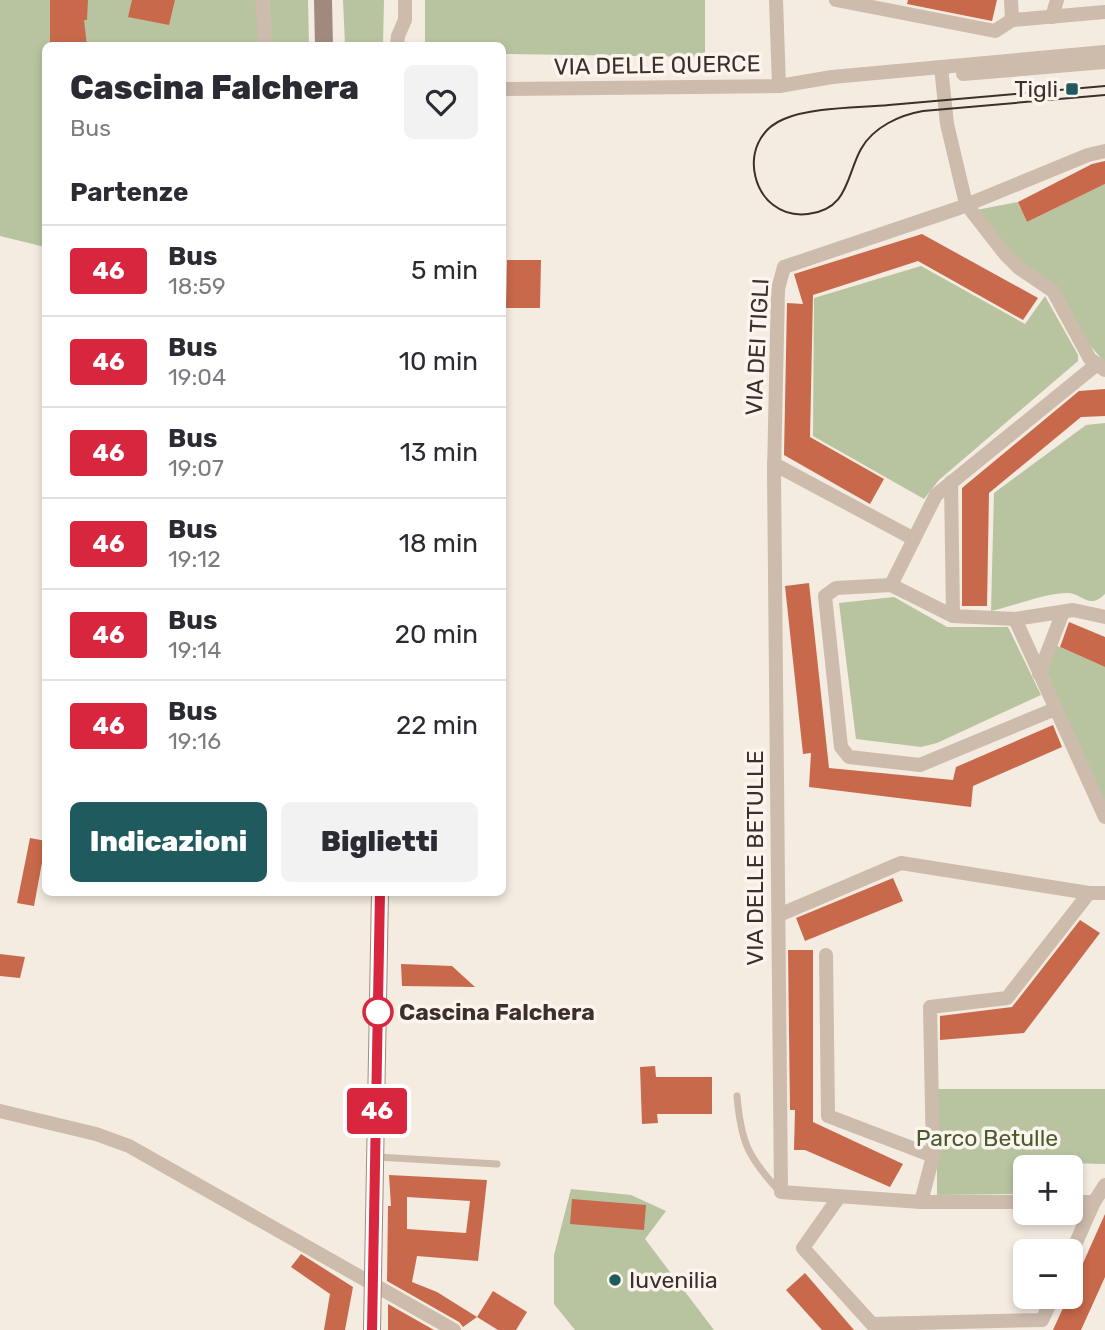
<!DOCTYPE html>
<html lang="it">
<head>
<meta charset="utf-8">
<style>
  body { margin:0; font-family:Rubik,sans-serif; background:#f2f2f3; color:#2b2b33; height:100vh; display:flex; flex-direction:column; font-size:26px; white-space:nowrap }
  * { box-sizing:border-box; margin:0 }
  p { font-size:23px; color:#7c7c81 }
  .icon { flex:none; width:38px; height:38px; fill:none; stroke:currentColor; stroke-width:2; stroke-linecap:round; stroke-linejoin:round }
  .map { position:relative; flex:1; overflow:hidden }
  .drawer { position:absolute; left:42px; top:42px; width:464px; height:854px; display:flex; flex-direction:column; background:#fff; border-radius:10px; box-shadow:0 4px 10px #0003 }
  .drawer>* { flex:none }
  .badge { padding:0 14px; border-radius:5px; font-size:24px; line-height:46px }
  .tools { position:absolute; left:1013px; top:1155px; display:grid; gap:14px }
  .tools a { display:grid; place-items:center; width:70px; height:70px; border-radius:10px; background:#fff; box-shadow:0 4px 10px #0003; font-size:35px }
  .map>.badge { position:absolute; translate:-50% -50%; box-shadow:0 0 0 4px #fff }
  h2 { padding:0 28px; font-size:26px; line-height:63px }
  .round { display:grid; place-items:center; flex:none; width:74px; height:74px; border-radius:10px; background:#f2f2f3 }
  .summary { display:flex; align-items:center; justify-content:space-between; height:119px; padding:0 28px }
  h1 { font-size:33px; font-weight:800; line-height:52px }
  .cta { display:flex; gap:14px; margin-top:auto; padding:14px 28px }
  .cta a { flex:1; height:80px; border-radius:10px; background:#1f5a5e; color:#fff; font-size:28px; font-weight:800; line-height:80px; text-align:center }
  .cta a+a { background:#f2f2f3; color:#2b2b33 }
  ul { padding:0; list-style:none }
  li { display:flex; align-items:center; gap:21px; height:91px; padding:0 28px; border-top:2px solid #e1e1e2 }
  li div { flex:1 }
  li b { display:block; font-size:26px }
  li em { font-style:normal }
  li .badge { min-width:77px; font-weight:700; text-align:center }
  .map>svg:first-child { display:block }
  .green { fill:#b8c4a0 }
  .building { fill:#c8694b; fill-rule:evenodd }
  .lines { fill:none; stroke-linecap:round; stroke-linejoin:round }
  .lane { stroke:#cdbbac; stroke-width:7 }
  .street { stroke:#cdbbac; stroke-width:14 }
  .secondary { stroke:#a18a7d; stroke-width:18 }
  .tram { stroke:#3b302b; stroke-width:2 }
  .line-casing { stroke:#fff; stroke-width:16 }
  .line { stroke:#d7263d; stroke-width:10 }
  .poi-dot { fill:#1f5a5e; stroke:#fbf5ee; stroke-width:2.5 }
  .stop-dot { fill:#fff; stroke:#d7263d; stroke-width:3.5 }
  .labels { text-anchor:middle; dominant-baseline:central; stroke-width:7; stroke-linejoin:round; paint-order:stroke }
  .street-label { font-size:23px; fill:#3b302b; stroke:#fbf5ee }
  .poi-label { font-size:23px; fill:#3b302b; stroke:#fbf5ee; text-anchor:end }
  .stop-label { font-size:23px; font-weight:bold; fill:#3b302b; stroke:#fbf5ee; text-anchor:start }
  .park-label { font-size:23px; fill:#4a5a2e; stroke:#fbf5ee }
</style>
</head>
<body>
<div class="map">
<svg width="1105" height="1330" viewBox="0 0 1105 1330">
  <rect width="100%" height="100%" fill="#f4ebe1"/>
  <g class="green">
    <polygon points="0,0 257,0 261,45 46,46 45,247 0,236"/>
    <polygon points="269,0 308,0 309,45 272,45"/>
    <polygon points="343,0 384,0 383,45 345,45"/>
    <polygon points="425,0 705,0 705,57 502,54 502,46 425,45"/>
    <polygon points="1105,184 1105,363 976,210 1018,202 1027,222"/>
    <polygon points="921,266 1025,324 1045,296 1078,355 1078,361 939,480 924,499 813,436 814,298"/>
    <path d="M1105,423V594C1088,611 1082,592 1066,593C1041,594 1015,606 991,611L994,493L1086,425Z"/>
    <polygon points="894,597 947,627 1008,627 1041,695 937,743 921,747 856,739 839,603"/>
    <polygon points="1055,645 1105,667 1105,804 1046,671"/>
    <polygon points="937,1089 1105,1089 1105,1164 1066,1163 1065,1167 1026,1167 1025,1194 937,1195"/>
    <polygon points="571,1189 631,1195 666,1211 645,1239 714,1330 575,1330 554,1304 554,1255"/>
  </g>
  <g class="building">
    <polygon points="50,0 88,0 87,20 84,20 87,46 50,46"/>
    <polygon points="132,0 175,0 169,25 128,17"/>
    <polygon points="908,0 997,0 992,21 907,4"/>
    <polygon points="1105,161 1105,184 1027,222 1018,202 1092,164"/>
    <polygon points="922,234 1038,298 1023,320 918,261 813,295 810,437 884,479 870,504 784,455 787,303 803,304 794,274"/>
    <polygon points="507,260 541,260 540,308 506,308"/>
    <polygon points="1105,389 1105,416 1081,417 989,493 987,606 962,606 962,488 1079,391"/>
    <polygon points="809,583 829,768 953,780 956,767 1053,725 1062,747 973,786 971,807 809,787 811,753 803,754 785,586"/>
    <polygon points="1069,622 1105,637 1105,667 1060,647"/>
    <polygon points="30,838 46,841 34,906 17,903"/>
    <polygon points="893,878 903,901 805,941 796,918"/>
    <polygon points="1080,920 1100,933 1024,1033 940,1040 940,1016 1012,1007"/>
    <polygon points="788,950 813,950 813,1122 903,1164 890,1187 805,1150 794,1150 795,1110 790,1110"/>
    <polygon points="0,954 25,957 20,978 0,976"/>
    <polygon points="401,964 452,966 475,987 402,986"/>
    <polygon points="655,1066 656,1077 712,1077 712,1114 657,1114 658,1123 642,1124 640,1067"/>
    <path d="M389,1175L487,1180L478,1261L417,1256L412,1282L437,1292L477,1317L463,1327L459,1322L387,1281L388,1206H391ZM407,1197L470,1201L466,1233L407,1229Z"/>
    <polygon points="572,1199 646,1205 644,1230 570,1224"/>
    <polygon points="1105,1214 1105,1277 1081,1330 1053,1330 1068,1297 1071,1297 1071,1290"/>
    <polygon points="301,1254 353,1287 345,1330 324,1330 330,1294 291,1267"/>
    <polygon points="805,1273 854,1330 822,1330 786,1290"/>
    <polygon points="493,1291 527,1312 516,1330 498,1330 477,1317"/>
    <polygon points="388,1304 434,1330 388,1330"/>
  </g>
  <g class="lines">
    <g class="lane">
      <path d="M737,1096C741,1143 748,1157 780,1192"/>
      <polyline points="377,1157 497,1164"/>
    </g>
    <g class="street">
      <polyline points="262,0 266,46"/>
      <polyline points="776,0 779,86"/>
      <polyline points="836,0 995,31 1012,20"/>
      <polyline points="1011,0 1012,20 1105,12"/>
      <polyline points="1052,17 1057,0"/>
      <polyline points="397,46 398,36 405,20 405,0"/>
      <polyline points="941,67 947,124 966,204 1005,254 1019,268 1053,291 1090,359 1105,370"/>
      <polyline points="963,74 1105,62"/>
      <polyline points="502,89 779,86 832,77 1105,52"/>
      <polyline points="774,464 914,539"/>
      <polyline points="951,482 953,616 1015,619 1073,610 1105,617"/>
      <polyline points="891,585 936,495 1096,365"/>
      <polyline points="953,616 891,585 836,588 825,596 841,747 849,757 920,765 1055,709"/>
      <polyline points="1015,619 1105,817"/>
      <polyline points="1039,674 1063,612"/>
      <polyline points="779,915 901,863 1089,893 1105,893"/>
      <polyline points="826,955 828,1116 933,1156 921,1202"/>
      <polyline points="0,1111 96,1134 129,1146 454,1330"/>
      <polyline points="933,1156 930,1007 1007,998 1089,893"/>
      <polyline points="839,1197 803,1248 872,1324 1042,1320 1053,1297"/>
      <polyline points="1026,1202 921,1202 781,1192 774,472 778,289 784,267 959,208 1088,155 1105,151"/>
      <polyline points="1071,1202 1094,1202"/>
      <polyline points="1071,1254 1094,1202 1105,1185"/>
    </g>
    <g class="secondary">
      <polyline points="323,0 324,46"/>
      <polyline points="372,1330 380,892"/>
    </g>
    <path class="tram" d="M1105,86C1033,92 961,98 889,105C857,108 813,107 784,119C732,140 752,221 808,214C849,209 846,176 861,149C873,127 900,115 923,111L1105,95"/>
  </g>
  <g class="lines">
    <defs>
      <polyline id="line" points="372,1330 380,892"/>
    </defs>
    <use href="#line" class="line-casing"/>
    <use href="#line" class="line"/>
  </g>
  <g class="poi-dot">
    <rect x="1065" y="82" width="14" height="14" rx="3.5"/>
    <circle cx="615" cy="1280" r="7"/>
  </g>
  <circle class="stop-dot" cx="378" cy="1012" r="14"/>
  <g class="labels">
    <g class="street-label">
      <text transform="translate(657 65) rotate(-1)">VIA DELLE QUERCE</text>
      <text transform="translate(757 347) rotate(-87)">VIA DEI TIGLI</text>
      <text transform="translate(755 858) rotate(-90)">VIA DELLE BETULLE</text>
    </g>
    <g class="poi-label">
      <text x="1058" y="89">Tigli</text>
      <text x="629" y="1280" text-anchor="start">Iuvenilia</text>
    </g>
    <g class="stop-label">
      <text x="399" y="1012">Cascina Falchera</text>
    </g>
    <g class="park-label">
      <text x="987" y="1138">Parco Betulle</text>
    </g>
  </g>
</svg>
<div class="tools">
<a>+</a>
<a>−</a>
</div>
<b class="badge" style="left:377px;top:1111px;background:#d7263d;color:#fff">46</b>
<section class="drawer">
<div class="summary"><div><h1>Cascina Falchera</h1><p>Bus</p></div><a class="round"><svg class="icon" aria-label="heart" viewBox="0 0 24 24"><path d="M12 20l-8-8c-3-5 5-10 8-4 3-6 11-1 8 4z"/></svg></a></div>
<h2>Partenze</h2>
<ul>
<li><span class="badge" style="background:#d7263d;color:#fff">46</span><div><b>Bus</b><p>18:59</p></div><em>5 min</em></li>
<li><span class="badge" style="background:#d7263d;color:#fff">46</span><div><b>Bus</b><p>19:04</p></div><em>10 min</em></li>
<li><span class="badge" style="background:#d7263d;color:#fff">46</span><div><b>Bus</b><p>19:07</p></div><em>13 min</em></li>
<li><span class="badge" style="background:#d7263d;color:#fff">46</span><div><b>Bus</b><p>19:12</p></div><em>18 min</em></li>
<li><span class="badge" style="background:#d7263d;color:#fff">46</span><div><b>Bus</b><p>19:14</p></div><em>20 min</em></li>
<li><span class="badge" style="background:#d7263d;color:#fff">46</span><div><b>Bus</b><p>19:16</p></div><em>22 min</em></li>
</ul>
<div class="cta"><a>Indicazioni</a><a>Biglietti</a></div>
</section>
</div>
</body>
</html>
